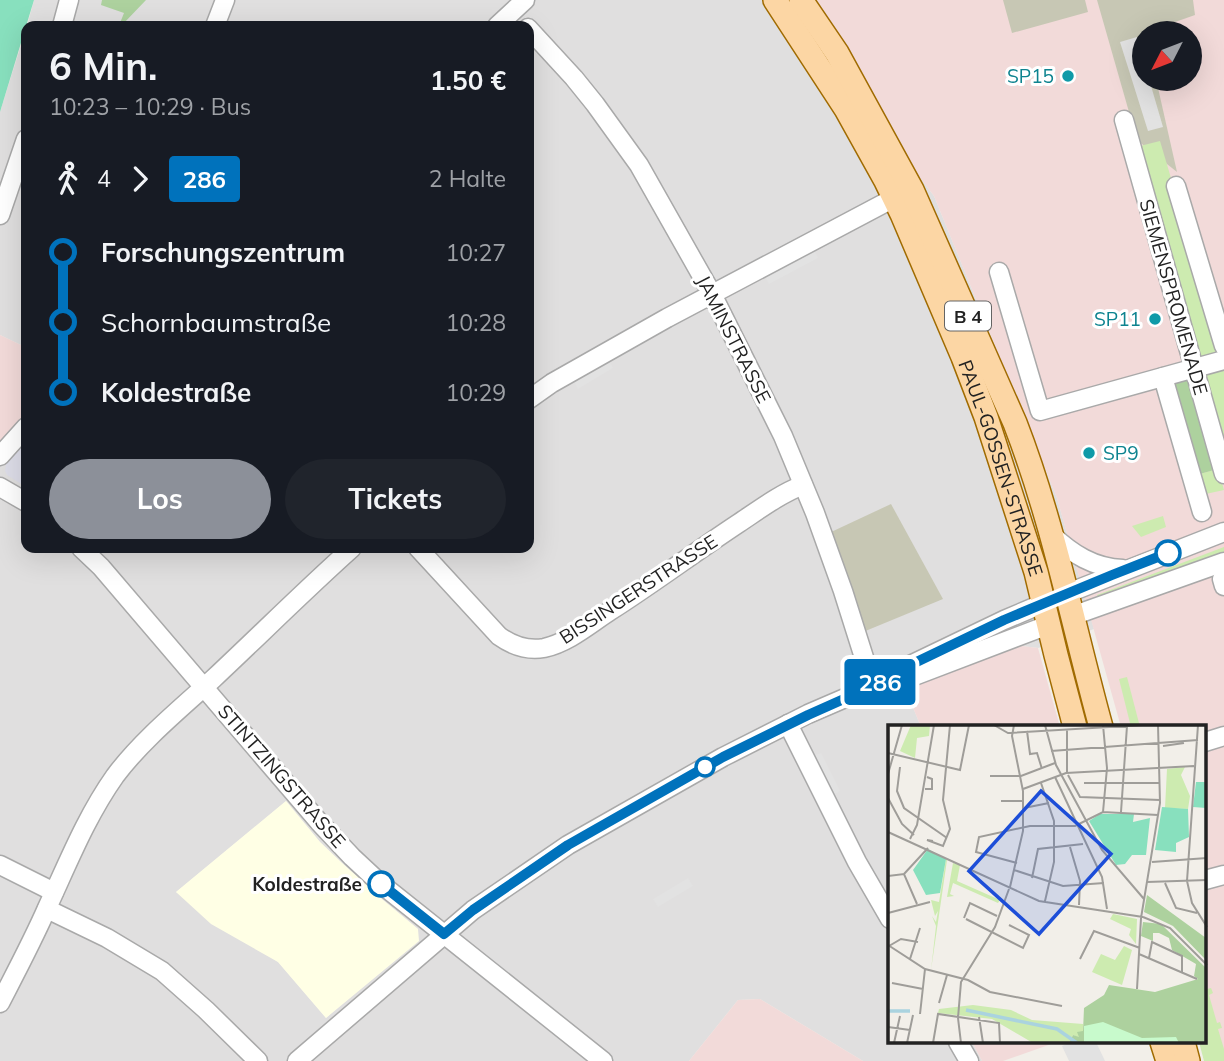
<!DOCTYPE html>
<html lang="de">
<head>
<meta charset="utf-8">
<style>
  body { margin:0; font-family:Mulish,sans-serif; background:#20242c; color:#f1f3f6; height:100vh; display:flex; flex-direction:column; font-size:26px; white-space:nowrap }
  * { box-sizing:border-box; margin:0 }
  p { font-size:23px; color:#9ea1a6 }
  .icon { flex:none; width:38px; height:38px; fill:none; stroke:currentColor; stroke-width:2; stroke-linecap:round; stroke-linejoin:round }
  .map { position:relative; flex:1; overflow:hidden }
  .details { position:absolute; left:21px; top:21px; width:513px; height:532px; display:flex; flex-direction:column; background:#171b24; border-radius:14px; box-shadow:0 7px 28px #0002 }
  .details>* { flex:none }
  .badge { padding:0 14px; border-radius:5px; font-size:24px; line-height:46px }
  .needle { width:46px; rotate:228deg }
  .fabs { position:absolute; left:1132px; top:21px; display:grid; gap:14px }
  .fabs a { display:grid; place-items:center; width:70px; height:70px; border-radius:50%; background:#171b24; box-shadow:0 7px 28px #0002; font-size:35px }
  .map>.badge { position:absolute; translate:-50% -50%; box-shadow:0 0 0 4px #fff }
  .legs { display:flex; align-items:center; gap:10px; height:77px; padding:0 28px; font-size:23px }
  .legs p { margin-inline-start:auto }
  .summary { display:flex; align-items:center; justify-content:space-between; height:119px; padding:0 28px }
  h1 { font-size:38px; font-weight:700; line-height:52px }
  .cta { display:flex; gap:14px; margin-top:auto; padding:14px 28px }
  .cta a { flex:1; height:80px; border-radius:42px; background:#8c9099; color:#fff; font-size:28px; font-weight:700; line-height:80px; text-align:center }
  .cta a+a { background:#20242c; color:#f1f3f6 }
  ul { padding:0 28px; list-style:none }
  li { display:flex; align-items:center; gap:24px; height:70px; font-size:26px }
  li i { display:grid; place-items:center; width:10px; height:100%; margin:0 9px; background:currentColor }
  li i::after { content:''; width:18px; height:18px; margin:-9px; border:5px solid; border-radius:50%; background:#171b24 }
  li p { margin-inline-start:auto }
  li:first-child i { background:linear-gradient(#0000 50%,currentColor 0) }
  li:last-child i { background:linear-gradient(currentColor 50%,#0000 0) }
  .map>svg:first-child { display:block }
  .residential { fill:#e0dfdf; fill-rule:evenodd }
  .commercial { fill:#f2dad9; fill-rule:evenodd }
  .education { fill:#ffffe5 }
  .construction { fill:#c7c7b4 }
  .grass { fill:#cdebb0 }
  .forest { fill:#add19e }
  .pitch { fill:#88e0be }
  .parking { fill:#e2e2e2 }
  .plaza { fill:#dddde8 }
  .lines { fill:none; stroke-linecap:round; stroke-linejoin:round }
  .minor-casing { stroke:#a9a9a9; stroke-width:21 }
  .major-casing { stroke:#a06b00; stroke-width:26 }
  .minor { stroke:#fff; stroke-width:18 }
  .major { stroke:#fcd6a4; stroke-width:23 }
  .line-1-casing { stroke:#fff; stroke-width:16 }
  .line-1 { stroke:#0072bc; stroke-width:10 }
  .culture-dot { fill:#0f9aa8; stroke:#fff; stroke-width:2.5 }
  .stop-1-dot { fill:#fff; stroke:#0072bc; stroke-width:3.5 }
  .labels { text-anchor:middle; dominant-baseline:central; stroke-width:6; stroke-linejoin:round; paint-order:stroke }
  .shield { fill:#fff; stroke:#646464; stroke-width:2 }
  .shield-label { font-size:18px; font-weight:bold; fill:#222 }
  .culture-label { font-size:19px; fill:#0d838f; stroke:#fff; text-anchor:end }
  .street-label { font-size:19px; fill:#222; stroke:#fff }
  .stop-label { font-size:19px; font-weight:bold; fill:#222; stroke:#fff; text-anchor:end }
  .inset-river { fill:none; stroke:#aad3df; stroke-width:3.5 }
  .inset-road { fill:none; stroke:#9f9d99; stroke-width:2 }
  .view { fill:#1d4ed8; fill-opacity:0.15; stroke:#1d4ed8; stroke-width:3.5 }
  .inset-edge { fill:none; stroke:#222; stroke-width:3.5 }
</style>
</head>
<body>
<div class="map">
<svg width="1224" height="1061" viewBox="0 0 1224 1061">
  <rect width="100%" height="100%" fill="#f2efe9"/>
  <g class="residential">
    <path d="M34,0H789L849,84L934,196L1057,498L1094,629L1038,648L1022,646L905,688L921,727H890V1042H972L982,1061H863L760,999L738,1000L689,1061H0V456L26,427V548H528V26H27ZM286,801L320,842L342,863L383,900L418,929L326,1018L278,962L176,892Z"/>
    <polygon points="26,29 26,349 23,346 0,335 0,112"/>
  </g>
  <g class="commercial">
    <path d="M789,0H1224V1061L1205,1021V727H1121L1057,498L934,196L849,84ZM1144,33H1190V79H1144Z"/>
    <polygon points="0,335 23,346 26,349 26,427 0,456"/>
    <polygon points="1022,646 1038,648 1060,727 921,727 905,688"/>
    <polygon points="760,999 863,1061 689,1061 738,1000"/>
    <polygon points="972,1042 1057,1042 1003,1061 982,1061"/>
  </g>
  <polygon class="education" points="286,801 320,842 342,863 383,900 418,929 419,941 326,1018 278,962 211,924 176,892"/>
  <g class="construction">
    <polygon points="1003,0 1085,0 1088,12 1012,33"/>
    <polygon points="1097,0 1193,0 1195,15 1144,33 1144,79 1156,79 1177,172 1137,140"/>
    <polygon points="891,504 943,599 863,632 829,533"/>
  </g>
  <g class="grass">
    <polygon points="1160,141 1223,353 1197,361 1136,147"/>
    <polygon points="1224,366 1224,461 1200,372"/>
    <polygon points="1218,469 1224,490 1201,495 1196,475"/>
    <polygon points="1163,516 1166,527 1141,537 1132,526"/>
    <polygon points="1224,547 1224,553 1098,599 1097,595"/>
    <polygon points="1127,677 1140,727 1131,727 1119,679"/>
    <polygon points="1205,980 1207,989 1211,988 1213,993 1209,995 1217,1023 1220,1022 1222,1028 1218,1029 1224,1049 1224,1061 1204,1061 1199,1042 1205,1042"/>
  </g>
  <g class="forest">
    <polygon points="102,0 146,0 123,24 120,23 124,13 101,5"/>
    <polygon points="1190,376 1218,469 1196,475 1169,383"/>
  </g>
  <polygon class="pitch" points="0,0 34,0 0,112"/>
  <g class="parking">
    <polygon points="1137,37 1144,63 1144,79 1149,79 1163,127 1148,131 1120,42"/>
    <polygon points="813,247 818,258 769,284 763,273"/>
    <polygon points="607,357 613,368 578,389 572,378"/>
    <polygon points="821,753 840,791 833,795 813,756"/>
    <polygon points="688,878 693,886 658,907 653,899"/>
    <polygon points="1071,1042 1096,1042 1105,1061 1069,1061 1062,1046"/>
  </g>
  <polygon class="plaza" points="26,441 26,487 7,475 5,471 6,464"/>
  <g class="lines">
    <defs>
      <g id="minor">
        <polyline points="62,26 69,0"/>
        <polyline points="215,26 225,0"/>
        <polyline points="497,26 525,0"/>
        <polyline points="528,28 574,78 595,104 639,165 712,294 783,436 815,513 843,591 873,686"/>
        <polyline points="1124,120 1224,474"/>
        <polyline points="1176,186 1224,346"/>
        <polyline points="0,215 26,139"/>
        <polyline points="999,272 1040,411 1224,360"/>
        <polyline points="1163,377 1202,512"/>
        <polyline points="528,400 552,383 667,318 894,198"/>
        <polyline points="0,456 26,427"/>
        <polyline points="0,487 26,502"/>
        <path d="M1051,534C1072,554 1094,568 1123,569"/>
        <polyline points="81,548 101,567 319,822 352,857 381,884 603,1061"/>
        <path d="M418,548L499,636C513,646 527,651 544,648C568,643 590,624 610,611C654,583 695,552 739,523C760,509 780,494 803,485"/>
        <polyline points="1222,579 1224,586"/>
        <polyline points="1068,593 1224,532"/>
        <polyline points="1072,616 1224,562"/>
        <polyline points="901,681 1048,625"/>
        <polyline points="788,724 857,862 890,919"/>
        <polyline points="1205,742 1224,736"/>
        <polyline points="0,865 54,892"/>
        <polyline points="1205,880 1224,875"/>
        <polyline points="47,909 107,938 162,971 206,1010 258,1061"/>
        <path d="M0,1003C16,972 33,940 47,908C68,863 86,817 115,776C141,741 181,708 213,679C260,635 305,590 352,548"/>
        <polyline points="958,1042 969,1061"/>
        <polyline points="297,1061 473,910 568,845 723,757 808,714 873,686 904,668 1004,620 1044,603"/>
      </g>
      <g id="major">
        <path id="s1" d="M775,0L846,109L886,181L902,214L963,357L986,417L1036,572L1056,655L1075,727"/>
        <path d="M801,0L837,53L912,190L1015,423C1053,521 1073,625 1101,727"/>
        <polyline points="1162,1042 1168,1061"/>
        <polyline points="1183,1042 1188,1061"/>
      </g>
    </defs>
    <use href="#minor" class="minor-casing"/>
    <use href="#major" class="major-casing"/>
    <use href="#minor" class="minor"/>
    <use href="#major" class="major"/>
  </g>
  <g class="lines">
    <defs>
      <polyline id="line-1" points="381,884 444,934 473,910 568,845 723,757 808,715 873,686 904,668 1004,620 1112,575 1168,553"/>
    </defs>
    <use href="#line-1" class="line-1-casing"/>
    <use href="#line-1" class="line-1"/>
  </g>
  <g class="culture-dot">
    <circle cx="1068" cy="76" r="7"/>
    <circle cx="1155" cy="319" r="7"/>
    <circle cx="1089" cy="453" r="7"/>
  </g>
  <g class="stop-1-dot">
    <circle cx="1168" cy="553" r="12"/>
    <circle cx="705" cy="767" r="9"/>
    <circle cx="381" cy="884" r="12"/>
  </g>
  <g class="labels">
    <rect class="shield" x="945" y="301.5" width="46" height="29" rx="5"/>
    <g class="shield-label">
      <text x="968" y="316">B 4</text>
    </g>
    <g class="culture-label">
      <text x="1054" y="76">SP15</text>
      <text x="1141" y="319">SP11</text>
      <text x="1103" y="453" text-anchor="start">SP9</text>
    </g>
    <g class="street-label">
      <text transform="translate(1174 297) rotate(74)">SIEMENSPROMENADE</text>
      <text transform="translate(734 339) rotate(63)">JAMINSTRASSE</text>
      <text stroke="none"><textPath href="#s1" startOffset="522">PAUL-GOSSEN-STRASSE</textPath></text>
      <text transform="translate(638 589) rotate(-33)">BISSINGERSTRASSE</text>
      <text transform="translate(282 776) rotate(49)">STINTZINGSTRASSE</text>
    </g>
    <g class="stop-label">
      <text x="362" y="884">Koldestraße</text>
    </g>
  </g>
  <g transform="translate(888 725)">
    <rect width="318" height="318" fill="#f2efe9"/>
    <path d="M23,0H42L41,11L29,13L27,33L12,26ZM297,42L293,50L302,71L300,84L277,83L279,44ZM58,134L59,135L43,245L48,201L44,191L48,197L50,186L47,191L43,175L51,177ZM65,138L72,140L69,156L112,175L110,178L65,158L62,169L66,171L59,172ZM225,189L249,194L248,219L241,210L243,204L222,194ZM236,221L244,225L234,260L204,247L213,229L227,235ZM85,280L123,285L144,295L195,299V307L191,313L185,310L181,318H145L104,294L50,288L51,284Z" fill="#cdebb0"/>
    <path d="M259,170L318,213V235L285,201L256,187ZM255,197L273,199L318,243V318H181L185,310L191,312L189,307L195,306L196,283L216,270L221,260L267,267L310,254L306,251L308,239L284,225L281,213L271,208H265V216L253,211Z" fill="#add19e"/>
    <path d="M215,297L254,313L288,312L291,318H196V301Z" fill="#c8facc"/>
    <path d="M308,57H318V83L305,82ZM274,82L300,84L301,112L288,118V127L267,125ZM212,89H246L245,97L262,93L258,130H244L237,139L228,140L201,96ZM40,124L58,134L52,168L38,170L25,145Z" fill="#88e0be"/>
    <path class="inset-river" d="M78,285L169,304L189,318M0,286H22"/>
    <path class="inset-road" d="M106,0L120,8L255,0M157,0L168,40L214,125L256,174M310,0L299,156L304,178L319,202M179,5V48M139,6L142,29L149,28L154,44M275,21L296,18M163,26L310,15M0,28L72,45L81,0M12,42L9,66L16,83L59,113M0,49L14,0M180,50L192,72L272,75M102,51H133L167,38M167,52L214,152L219,184M153,58L166,96V137L157,176M196,58H272M37,64H44V54L39,52M135,64L178,48L306,41M0,73L14,99L26,110M113,76H136M136,83L161,78M215,87L219,43L215,0M233,87L239,1M0,107L151,176L255,192M22,114L29,100L46,0M45,116L39,115L55,121L62,104L55,75L62,0M182,122L192,156L191,180M264,137L319,133M129,138L88,127L91,112L142,101H187L215,87L270,90M126,145L175,161L216,158M16,149L40,123M0,151L16,149L29,179M144,153L150,124L195,119M259,157L319,155M277,158L288,183L309,188M122,162L135,106V66L124,11L126,0M0,188L42,177M255,192L282,203L319,240M76,193L82,178L109,191M78,194L135,223L141,210L121,200M0,220L37,244L80,255L102,267L174,281M1,221L13,214L30,217M251,229L309,254M261,233L264,217L294,231V247M22,234L32,203M192,234L206,206L252,223M4,258L35,264M249,264L253,193L272,78L270,0M51,278L59,250M32,289L37,244M91,292L95,318M0,302L22,305M6,318L12,291M19,318L25,290M45,318L50,289L111,298L112,318M73,318L70,293L73,257L107,202L121,164"/>
    <path class="view" d="M153,66L223,129L151,209L81,146Z"/>
    <rect width="318" height="318" class="inset-edge"/>
  </g>
</svg>
<div class="fabs">
<a><svg class="needle" viewBox="-14 -14 28 28"><path d="M0-13l5 13h-10z" fill="#e53935"/><path d="M0 13l5-13h-10z" fill="#9ea1a6"/></svg></a>
</div>
<b class="badge" style="left:880px;top:682px;background:#0072bc;color:#fff">286</b>
<section class="details">
<div class="summary"><div><h1>6 Min.</h1><p>10:23 – 10:29 · Bus</p></div><b>1.50 €</b></div>
<div class="legs"><svg class="icon" aria-label="walk" viewBox="0 0 24 24"><circle cx="13" cy="4" r="2"/><path d="M13 8l-2 6 4 7M11 14l-3 7M7 12l3-4h3l4 4"/></svg>4<svg class="icon" aria-label="forward" viewBox="0 0 24 24"><path d="M9 5l7 7-7 7"/></svg><b class="badge" style="background:#0072bc;color:#fff">286</b><p>2 Halte</p></div>
<ul>
<li><i style="color:#0072bc"></i><b>Forschungszentrum</b><p>10:27</p></li>
<li><i style="color:#0072bc"></i><span>Schornbaumstraße</span><p>10:28</p></li>
<li><i style="color:#0072bc"></i><b>Koldestraße</b><p>10:29</p></li>
</ul>
<div class="cta"><a>Los</a><a>Tickets</a></div>
</section>
</div>
</body>
</html>
